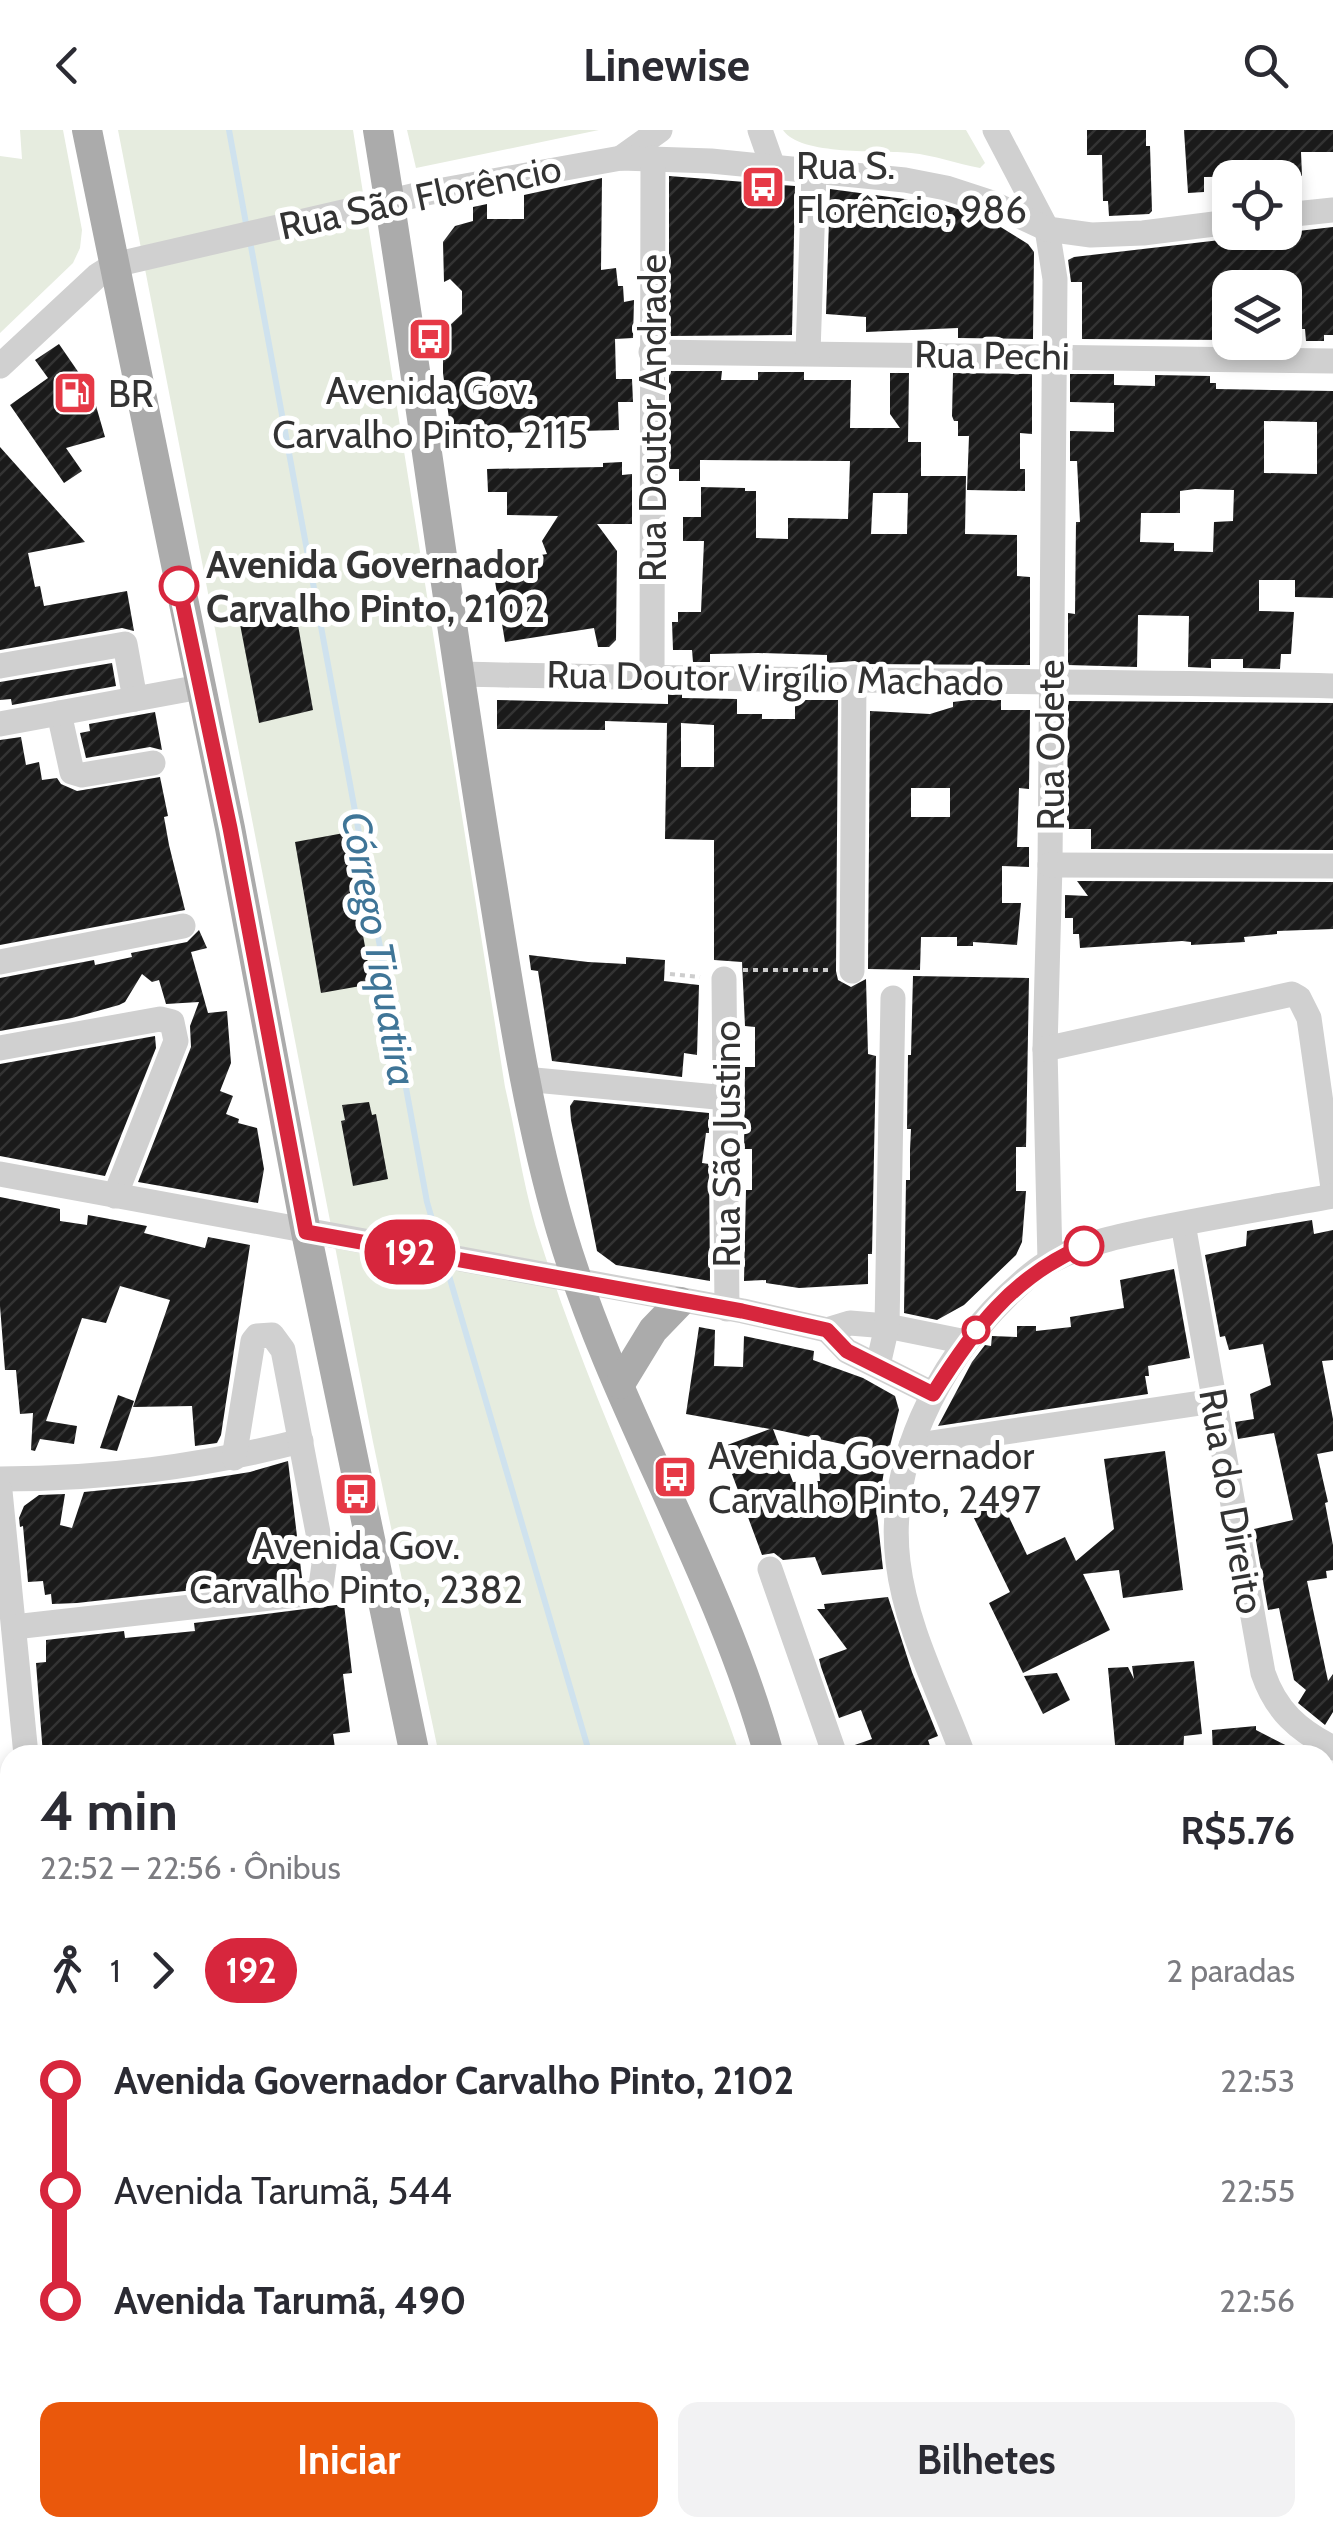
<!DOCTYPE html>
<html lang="pt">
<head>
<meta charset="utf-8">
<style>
  body { margin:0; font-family:Cabin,sans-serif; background:#f2f2f3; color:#2b2b33; height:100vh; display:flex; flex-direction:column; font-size:38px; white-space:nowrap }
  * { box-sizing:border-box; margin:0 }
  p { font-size:32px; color:#7c7c81 }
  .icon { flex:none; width:55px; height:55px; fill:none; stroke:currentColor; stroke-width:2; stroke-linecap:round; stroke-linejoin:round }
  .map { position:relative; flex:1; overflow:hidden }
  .sheet { position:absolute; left:0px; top:1615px; width:1335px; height:792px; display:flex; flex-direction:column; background:#fff; border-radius:30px 30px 0 0; box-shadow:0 5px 15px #0003 }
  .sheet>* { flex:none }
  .badge { padding:0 20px; border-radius:32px; font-size:35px; line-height:65px }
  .buttons { position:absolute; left:1212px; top:30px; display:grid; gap:20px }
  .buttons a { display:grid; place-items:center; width:90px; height:90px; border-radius:20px; background:#fff; box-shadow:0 5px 15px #0003; font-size:50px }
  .map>.badge { position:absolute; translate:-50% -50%; box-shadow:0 0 0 5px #fff }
  .legs { display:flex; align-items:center; gap:15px; height:110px; padding:0 40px; font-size:32px }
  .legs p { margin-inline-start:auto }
  .head { display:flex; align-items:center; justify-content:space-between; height:170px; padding:0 40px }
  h1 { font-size:55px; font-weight:700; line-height:75px }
  .action { display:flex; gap:20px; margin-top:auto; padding:20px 40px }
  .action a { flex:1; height:115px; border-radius:20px; background:#ea580c; color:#fff; font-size:40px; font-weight:700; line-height:115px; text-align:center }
  .action a+a { background:#f2f2f3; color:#2b2b33 }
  ul { padding:0 40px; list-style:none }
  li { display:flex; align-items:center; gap:35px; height:110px; font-size:38px }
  li i { display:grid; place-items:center; width:15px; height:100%; margin:0 12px; background:currentColor }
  li i::after { content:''; width:25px; height:25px; margin:-12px; border:8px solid; border-radius:50%; background:#fff }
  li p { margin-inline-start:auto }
  li:first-child i { background:linear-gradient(#0000 50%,currentColor 0) }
  li:last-child i { background:linear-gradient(currentColor 50%,#0000 0) }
  header { display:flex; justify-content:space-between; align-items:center; height:130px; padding:0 40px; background:#fff; font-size:45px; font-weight:700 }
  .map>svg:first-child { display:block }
  .green { fill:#e6ecdf }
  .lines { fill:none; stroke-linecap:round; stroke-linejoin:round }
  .stream { stroke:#cfe2ee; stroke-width:6 }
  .building { fill:url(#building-hatch); fill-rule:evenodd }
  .path { stroke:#cdcdcd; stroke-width:4; stroke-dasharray:5 5; stroke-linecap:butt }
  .minor { stroke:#d0d0d0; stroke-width:25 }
  .major { stroke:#ababab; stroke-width:30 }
  .line-1-casing { stroke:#fff; stroke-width:22 }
  .line-1 { stroke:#d7263d; stroke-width:15 }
  .stop-1-dot { fill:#fff; stroke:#d7263d; stroke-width:5 }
  .labels { text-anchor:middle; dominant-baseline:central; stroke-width:10; stroke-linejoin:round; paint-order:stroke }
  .poi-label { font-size:38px; fill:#333; stroke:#fff; text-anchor:start }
  .street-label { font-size:38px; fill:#333; stroke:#fff }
  .stop-label { font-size:38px; font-weight:bold; fill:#333; stroke:#fff; text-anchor:start }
  .water-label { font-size:40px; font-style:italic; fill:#3f7597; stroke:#fff }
</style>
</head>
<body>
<header><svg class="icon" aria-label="back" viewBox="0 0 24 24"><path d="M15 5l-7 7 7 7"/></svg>Linewise<svg class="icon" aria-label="search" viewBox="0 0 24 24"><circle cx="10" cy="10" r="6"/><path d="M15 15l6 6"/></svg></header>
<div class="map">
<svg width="1333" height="2406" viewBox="0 0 1333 2406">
  <defs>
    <pattern id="building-hatch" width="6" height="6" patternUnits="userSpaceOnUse" patternTransform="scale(2.5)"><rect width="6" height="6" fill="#1a1a1a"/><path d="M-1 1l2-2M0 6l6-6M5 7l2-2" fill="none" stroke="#333"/></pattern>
  </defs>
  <rect width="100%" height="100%" fill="#fff"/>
  <g class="green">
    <polygon points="20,0 63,0 82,100 80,118 73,133 0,203 0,26 22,29"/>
    <path d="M118,0H353L505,957C517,1008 524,1063 541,1113C597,1288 681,1452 740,1625H439L373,1312Z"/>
    <polygon points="407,0 599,0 416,38"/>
    <path d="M783,0H966L985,33L980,38C957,34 934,25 911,23C881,20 800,26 783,0Z"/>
    <polygon points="555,2398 763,2398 761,2406 555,2406"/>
  </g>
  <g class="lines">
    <g class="stream">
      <polyline points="229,0 247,99"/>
      <polyline points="250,111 427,1072 441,1120"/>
      <polyline points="445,1132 590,1625"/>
      <polyline points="660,2406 662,2398"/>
    </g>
  </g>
  <g class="building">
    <polygon points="1087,0 1146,0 1146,16 1150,16 1152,81 1149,84 1109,86 1108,71 1103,71 1102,25 1087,25"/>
    <polygon points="1184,0 1333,0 1333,22 1301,22 1302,46 1204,47 1204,62 1188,63"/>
    <polygon points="669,46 795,56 792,205 669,206"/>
    <polygon points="602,48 601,140 616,138 618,156 623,156 624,172 634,170 633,208 615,209 616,249 632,249 633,272 618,272 619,300 451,304 443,243 443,211 449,196 462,184 462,161 450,149 444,152 443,112 455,96 473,91 473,77 487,74 487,89 524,89 524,65"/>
    <polygon points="830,59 942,74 986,88 1028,114 1034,122 1033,209 958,208 958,198 866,202 866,187 826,184"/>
    <polygon points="1333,97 1333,205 1324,205 1324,211 1306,211 1305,199 1286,199 1286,158 1230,158 1230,210 1082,209 1082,152 1071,152 1068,130 1074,127"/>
    <polygon points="59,214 92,262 105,307 66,318 82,341 64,353 10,275 48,248 35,230"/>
    <path d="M669,241H722L721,250H758V242H804V250H851L850,298H900L890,284V243H909L908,312H921V346H966L965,404L1017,405V446L1030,447V535L863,534L855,531L827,533V525L758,523L710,524V532H693L692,520H673L672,492H678V482H701L704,411H683V387H701V357L745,358V361H756V408L788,409V388L848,389L850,331L700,330V351H679V339H669ZM873,363H908L907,404H871Z"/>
    <polygon points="953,243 1032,244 1032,304 1020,303 1020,339 1025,339 1025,361 967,360 969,306 958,306 958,291 954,291 952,286"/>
    <path d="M1070,244H1114V255L1155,256V245L1210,246V253H1216V259L1333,261V468L1295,467V450H1259V481L1294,482L1291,524H1281L1280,539L1243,538V529H1211V538L1188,537L1189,486L1138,485L1137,537L1068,535V483L1075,484L1076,392H1080L1077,331H1070V301L1114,302V273L1070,272ZM1264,291L1317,292V344L1264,343ZM1195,359L1234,360L1233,391L1214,392L1213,422L1174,421V413L1140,412L1141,383H1180V361Z"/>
    <polygon points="0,317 85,412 28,423 35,457 40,456 44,476 127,461 134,501 122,498 0,520"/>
    <polygon points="622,332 622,345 632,344 632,394 597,394 617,421 616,510 609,517 598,517 594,498 505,512 492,433 547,424 542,411 558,386 507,385 507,362 488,362 487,339 603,337 603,333"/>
    <polygon points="295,478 313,580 259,593 239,489"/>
    <polygon points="112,533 116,556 12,575 11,569 0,570 0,552"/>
    <path d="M668,564H682V568L737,569V584H762V589H795V570H838L836,841L838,850L851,857L866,849L868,924L876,926L872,1124H868V1154L799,1158L766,1153V1150L744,1151L746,1060H752V1019H744L745,937H755V897L745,896L742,832L714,830V710L665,709L667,593L605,591V600L497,599V570L668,574ZM681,593L714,595V637H681Z"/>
    <path d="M969,570H1001V580H1030L1029,659L1019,658L1017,717H1029V737L1002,736V773H1021L1017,815L973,812V816H957V807H921L920,840L868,839L870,581L930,584L953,577V572ZM911,658H950V687H911Z"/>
    <polygon points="1068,571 1333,573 1333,720 1091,719 1091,699 1067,699"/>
    <polygon points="155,582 162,620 150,617 86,628 80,603 90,601 89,594"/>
    <polygon points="21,607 26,635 39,632 42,650 57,648 61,654 77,661 160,647 168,686 164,687 169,715 185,780 0,815 0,610"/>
    <polygon points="344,703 372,854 321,863 295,712"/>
    <polygon points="1077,751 1333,752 1333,799 1277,801 1277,804 1244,807 1245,812 1191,815 1191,812 1182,811 1080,818 1079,804 1073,804 1073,788 1065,788 1065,765 1088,766"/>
    <polygon points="199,800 207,818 191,822 208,883 227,881 231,933 220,961 233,966 226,984 239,989 238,993 257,998 264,1039 258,1073 138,1052 191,917 190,896 199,872 166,874 159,850 152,852 142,844 125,872 119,875 72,888 0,901 0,848 94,830 95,835 132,827 131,823 187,812"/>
    <polygon points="529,825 588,832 626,834 626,827 665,830 664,851 699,855 697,925 684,923 682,947 552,931 538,841 531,840"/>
    <polygon points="913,846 1029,848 1026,1017 1016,1017 1016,1061 1026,1061 1022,1112 1016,1125 964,1175 937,1190 904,1183 906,1050 910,1050 910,1020 911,999 907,999 908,925 911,925"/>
    <polygon points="155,906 156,918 105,1046 0,1026 0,934"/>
    <polygon points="574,970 709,983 709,1003 706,1003 702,1033 709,1034 710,1151 616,1135 597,1121 571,990 570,976"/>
    <polygon points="369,972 372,985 376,984 388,1049 353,1056 341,991 345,990 342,975"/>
    <polygon points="0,1067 60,1079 60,1091 87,1095 88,1085 147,1096 144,1103 205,1118 208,1107 250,1115 221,1305 217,1313 195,1316 192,1276 133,1277 170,1170 120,1156 106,1193 82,1188 46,1291 77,1296 74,1314 40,1309 35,1321 31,1320 33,1283 20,1284 16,1240 5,1240 0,1176"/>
    <polygon points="1312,1090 1314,1104 1333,1100 1333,1230 1322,1231 1333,1289 1333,1321 1317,1324 1328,1372 1325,1373 1333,1415 1333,1440 1326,1441 1327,1448 1307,1451 1328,1551 1333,1544 1333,1582 1325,1595 1298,1573 1306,1560 1294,1550 1279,1478 1268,1480 1254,1399 1293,1390 1274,1303 1238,1309 1235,1292 1254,1289 1250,1264 1271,1255 1263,1214 1229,1220 1225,1206 1220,1207 1205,1125 1246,1116 1247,1101"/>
    <polygon points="1174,1139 1190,1228 1148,1236 1149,1246 1145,1246 1148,1264 938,1296 972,1232 985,1215 991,1216 992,1206 1017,1207 1017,1196 1036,1196 1036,1201 1071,1197 1070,1187 1124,1178 1120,1150"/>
    <polygon points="699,1197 715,1200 714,1236 743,1237 744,1206 814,1221 813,1230 863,1248 895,1266 899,1280 888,1324 773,1299 793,1352 820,1351 819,1337 885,1335 877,1384 883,1439 822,1445 815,1427 783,1430 774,1423 762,1425 722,1317 770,1299 686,1284"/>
    <polygon points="118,1265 134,1271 117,1321 100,1318"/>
    <polygon points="1165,1321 1183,1460 1123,1468 1119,1440 1083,1444 1110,1500 1023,1543 989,1473 1010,1462 971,1382 1000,1368 1027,1425 1065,1407 1076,1431 1114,1399 1104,1329"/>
    <polygon points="288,1331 302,1448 77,1473 52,1474 51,1464 45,1465 43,1451 28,1452 23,1396 20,1397 19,1388 24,1376 39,1365 65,1364 60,1395 72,1398 84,1362 194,1351 250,1342"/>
    <polygon points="888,1467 912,1542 938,1606 928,1610 933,1625 851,1625 849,1617 872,1609 861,1580 839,1588 821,1537 819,1529 847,1519 817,1479 825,1479 824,1474"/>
    <polygon points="344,1474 352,1543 343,1544 350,1602 333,1604 335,1618 271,1625 43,1625 36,1533 46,1532 46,1510 124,1501 125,1508 195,1501 194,1493"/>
    <polygon points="1194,1531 1202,1604 1184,1606 1183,1625 1116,1625 1108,1538 1128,1537 1134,1549 1132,1536"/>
    <polygon points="1057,1543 1070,1570 1043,1584 1024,1546"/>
    <polygon points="1256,1596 1256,1600 1305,1625 1213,1625 1212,1600"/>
  </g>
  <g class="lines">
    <g class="path">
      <polyline points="743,840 829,840"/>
      <polyline points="670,844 700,847"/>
    </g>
    <g class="minor">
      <polyline points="760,0 773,37"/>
      <polyline points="995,0 1047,99 1055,149 1050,735 1045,919 1050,1131"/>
      <polyline points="621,28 660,0"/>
      <polyline points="1285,85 1333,80"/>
      <polyline points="651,222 1333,231"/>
      <polyline points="808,223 814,42"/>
      <polyline points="0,236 98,145 114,135 421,64 621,28 711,31 905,50 946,58 992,73 1047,99 1091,105 1143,103 1230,92"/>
      <polyline points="0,536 125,514 135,569"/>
      <path d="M458,544C749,551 1041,550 1333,556"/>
      <polyline points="652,549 653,28"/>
      <polyline points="59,583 72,642 82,645 153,633"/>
      <polyline points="0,594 200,557"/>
      <polyline points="1050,735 1333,736"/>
      <polyline points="0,832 183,796"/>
      <polyline points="852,841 854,547"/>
      <polyline points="724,849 727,1179"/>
      <polyline points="0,918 160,889 172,892 176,911 115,1066"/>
      <polyline points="1045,919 1292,864 1299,868 1309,888 1333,1058"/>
      <polyline points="524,949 727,968"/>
      <polyline points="0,1044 743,1181 827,1200 850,1193 887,1196 966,1212"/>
      <path d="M1183,1094L1263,1543C1276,1581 1298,1600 1333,1618"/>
      <polyline points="827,1200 847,1221 933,1264"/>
      <polyline points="878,1235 887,1196 893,868"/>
      <polyline points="911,1316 1214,1271"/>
      <path d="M0,1349C105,1349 199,1337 301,1311"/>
      <polyline points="0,1361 26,1625"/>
      <polyline points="770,1439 835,1625"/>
      <polyline points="14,1497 314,1463 321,1456 324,1434 283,1220 272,1205 257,1206 253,1211 234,1328"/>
      <path d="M963,1625C940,1562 906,1499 898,1432C886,1334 938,1234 1006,1167C1020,1154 1035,1139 1053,1130C1089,1111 1130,1104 1169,1096C1224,1085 1278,1076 1333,1066"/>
      <polyline points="0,1676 10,1675"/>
      <polyline points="1325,1802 1333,1794"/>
      <polyline points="0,1848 10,1848"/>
      <polyline points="0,2013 10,2015"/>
      <polyline points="0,2109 10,2111"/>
      <polyline points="1325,2150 1333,2149"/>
      <polyline points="0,2196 10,2154"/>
      <polyline points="0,2250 10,2252"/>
      <polyline points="1325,2328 1333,2326"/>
      <polyline points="271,2398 271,2406"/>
      <polyline points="426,2398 434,2406"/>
      <polyline points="807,2398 818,2406"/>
      <polyline points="952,2406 962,2398"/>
      <polyline points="1330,2406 1333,2400"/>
    </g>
    <g class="major">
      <polyline points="87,0 230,698 306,1102 415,1625"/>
      <path d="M378,0C418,244 449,491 489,735C509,857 526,981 561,1100C614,1280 719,1442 769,1625"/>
      <polyline points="620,1254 653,1200 680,1172"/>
      <polyline points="538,2406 538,2398"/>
      <polyline points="788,2406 791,2398"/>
    </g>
  </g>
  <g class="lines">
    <defs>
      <path id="line-1" d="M179,456L230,698L306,1102L742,1181L827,1200L847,1221L933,1264C974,1199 1012,1147 1084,1116"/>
    </defs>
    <use href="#line-1" class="line-1-casing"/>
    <use href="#line-1" class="line-1"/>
  </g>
  <defs>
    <symbol id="bus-square" viewBox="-11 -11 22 22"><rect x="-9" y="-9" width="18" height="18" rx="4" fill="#e63946" stroke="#fff"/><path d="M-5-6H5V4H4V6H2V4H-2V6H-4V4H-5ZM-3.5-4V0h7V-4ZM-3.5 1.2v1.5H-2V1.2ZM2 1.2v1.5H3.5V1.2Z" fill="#fff"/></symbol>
    <symbol id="fuel-square" viewBox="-11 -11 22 22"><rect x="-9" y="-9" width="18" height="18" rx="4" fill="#e63946" stroke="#fff"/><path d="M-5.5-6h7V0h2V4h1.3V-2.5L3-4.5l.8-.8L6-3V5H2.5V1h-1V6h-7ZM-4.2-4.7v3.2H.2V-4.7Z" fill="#fff"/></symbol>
  </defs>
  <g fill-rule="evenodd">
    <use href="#bus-square" x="738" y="32" width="50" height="50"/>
    <use href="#bus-square" x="405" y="184" width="50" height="50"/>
    <use href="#fuel-square" x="50" y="238" width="50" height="50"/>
    <use href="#bus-square" x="650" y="1322" width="50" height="50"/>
    <use href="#bus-square" x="331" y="1339" width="50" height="50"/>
  </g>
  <g class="stop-1-dot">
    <circle cx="179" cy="456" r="18"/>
    <circle cx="1084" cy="1116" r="18"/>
    <circle cx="976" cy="1200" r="12"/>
  </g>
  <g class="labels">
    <g class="poi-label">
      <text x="796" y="35">Rua S.<tspan x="796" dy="44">Florêncio, 986</tspan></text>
      <text x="430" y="260" text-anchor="middle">Avenida Gov.<tspan x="430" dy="44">Carvalho Pinto, 2115</tspan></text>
      <text x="108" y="263">BR</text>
      <text x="708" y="1325">Avenida Governador<tspan x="708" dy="44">Carvalho Pinto, 2497</tspan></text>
      <text x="356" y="1415" text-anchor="middle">Avenida Gov.<tspan x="356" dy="44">Carvalho Pinto, 2382</tspan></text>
    </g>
    <g class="street-label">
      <text transform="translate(420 67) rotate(-12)">Rua São Florêncio</text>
      <text transform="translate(992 225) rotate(1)">Rua Pechi</text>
      <text transform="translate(652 288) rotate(-90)">Rua Doutor Andrade</text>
      <text transform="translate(775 548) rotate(1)">Rua Doutor Virgílio Machado</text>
      <text transform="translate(1050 615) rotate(-90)">Rua Odete</text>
      <text transform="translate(726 1014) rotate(-90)">Rua São Justino</text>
      <text transform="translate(1232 1371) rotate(80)">Rua do Direito</text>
    </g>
    <g class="stop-label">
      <text x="206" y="434">Avenida Governador<tspan x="206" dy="44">Carvalho Pinto, 2102</tspan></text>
    </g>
    <g class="water-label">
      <text transform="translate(380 819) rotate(80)">Córrego Tiquatira</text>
    </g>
  </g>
</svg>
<div class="buttons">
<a><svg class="icon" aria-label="locate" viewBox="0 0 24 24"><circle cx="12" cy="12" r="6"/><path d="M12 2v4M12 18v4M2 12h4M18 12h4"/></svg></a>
<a><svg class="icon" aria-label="layers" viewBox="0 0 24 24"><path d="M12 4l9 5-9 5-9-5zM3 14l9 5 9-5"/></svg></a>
</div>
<b class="badge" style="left:410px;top:1122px;background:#d7263d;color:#fff">192</b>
<section class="sheet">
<div class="head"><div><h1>4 min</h1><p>22:52 – 22:56 · Ônibus</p></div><b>R$5.76</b></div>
<div class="legs"><svg class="icon" aria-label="walk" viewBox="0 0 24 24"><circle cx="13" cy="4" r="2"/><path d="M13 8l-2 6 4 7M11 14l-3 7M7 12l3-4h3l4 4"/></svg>1<svg class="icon" aria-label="forward" viewBox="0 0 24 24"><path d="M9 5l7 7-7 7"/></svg><b class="badge" style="background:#d7263d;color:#fff">192</b><p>2 paradas</p></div>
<ul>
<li><i style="color:#d7263d"></i><b>Avenida Governador Carvalho Pinto, 2102</b><p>22:53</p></li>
<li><i style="color:#d7263d"></i><span>Avenida Tarumã, 544</span><p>22:55</p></li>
<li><i style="color:#d7263d"></i><b>Avenida Tarumã, 490</b><p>22:56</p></li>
</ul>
<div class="action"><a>Iniciar</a><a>Bilhetes</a></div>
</section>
</div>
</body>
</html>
